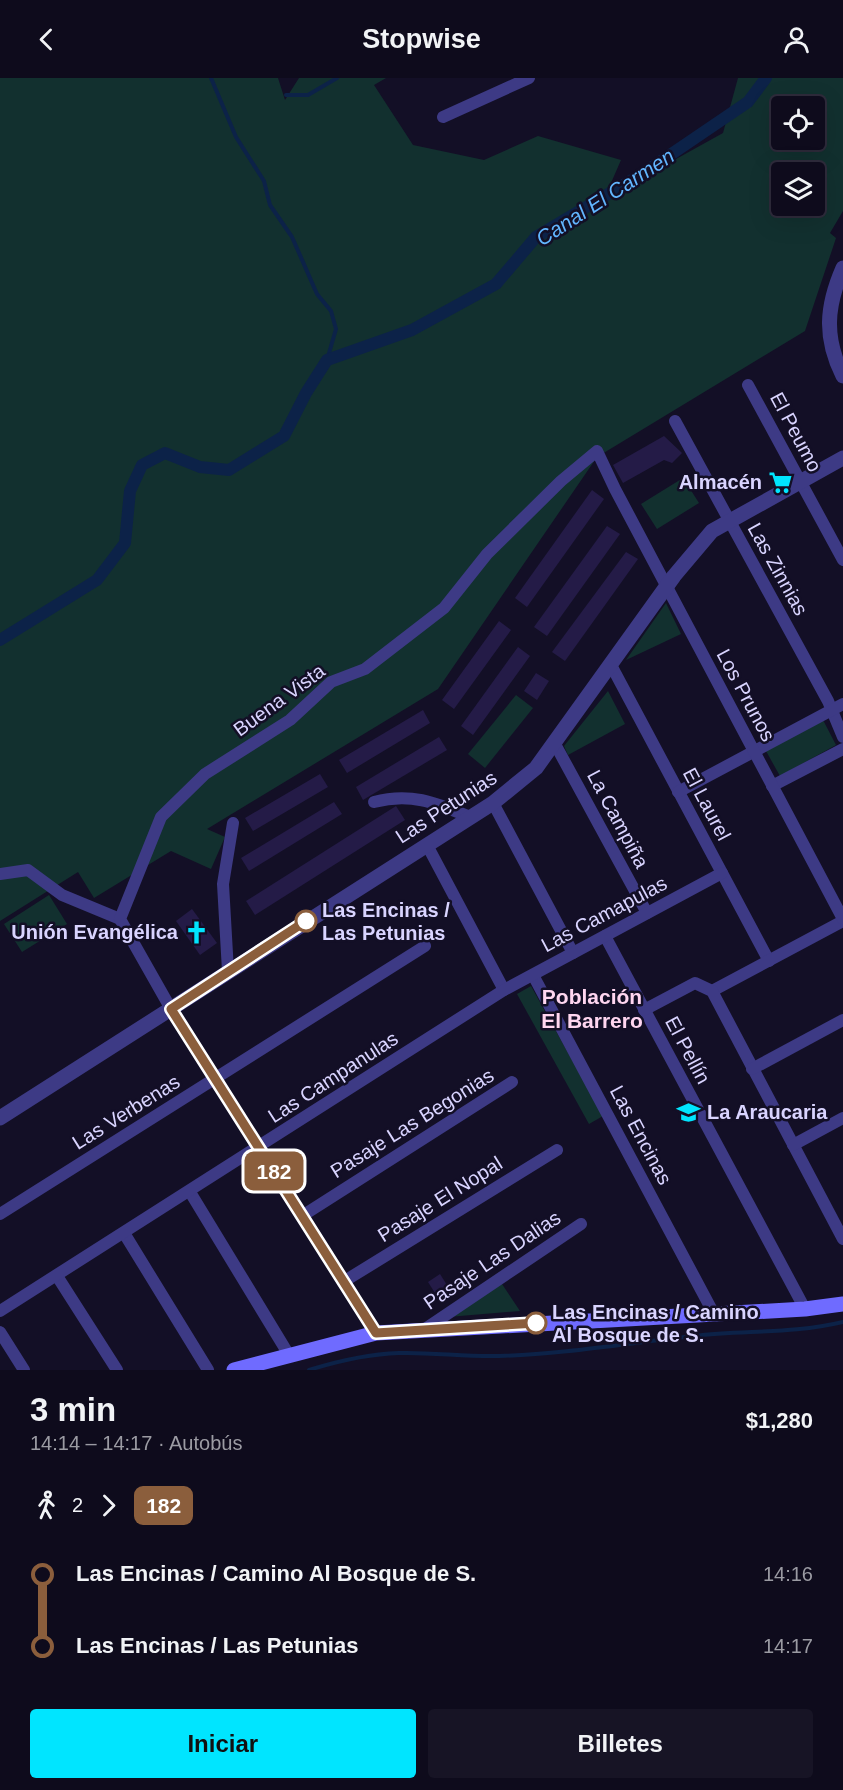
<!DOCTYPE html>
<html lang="es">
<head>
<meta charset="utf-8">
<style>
  body { margin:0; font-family:Arial,sans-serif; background:#171425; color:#f1f3f6; height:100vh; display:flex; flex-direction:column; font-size:22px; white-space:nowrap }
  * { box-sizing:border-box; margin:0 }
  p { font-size:20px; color:#9b9ba3 }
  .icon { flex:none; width:33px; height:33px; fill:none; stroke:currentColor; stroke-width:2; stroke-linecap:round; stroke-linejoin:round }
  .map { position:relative; height:1292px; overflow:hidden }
  .side { display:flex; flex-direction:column; background:#0e0b1c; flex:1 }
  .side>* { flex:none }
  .badge { padding:0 12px; border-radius:9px; font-size:21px; line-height:39px }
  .tools { position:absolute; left:771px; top:18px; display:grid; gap:12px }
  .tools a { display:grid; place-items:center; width:54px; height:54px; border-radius:6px; background:#0e0b1c; box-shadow:0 6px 24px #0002,0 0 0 2px #2e2b3b; font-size:30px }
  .map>.badge { position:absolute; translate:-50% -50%; box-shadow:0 0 0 3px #fff }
  .legs { display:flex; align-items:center; gap:9px; height:66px; padding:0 30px; font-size:20px }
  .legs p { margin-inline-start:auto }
  .overview { display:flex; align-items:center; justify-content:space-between; height:102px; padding:0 30px }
  h1 { font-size:33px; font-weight:600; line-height:45px }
  .action { display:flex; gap:12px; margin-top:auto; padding:12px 30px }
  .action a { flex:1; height:69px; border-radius:6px; background:#00e5ff; color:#111; font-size:24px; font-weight:600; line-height:69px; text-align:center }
  .action a+a { background:#171425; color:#f1f3f6 }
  ul { padding:0 30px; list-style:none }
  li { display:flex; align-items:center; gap:21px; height:72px; font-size:22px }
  li i { display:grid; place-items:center; width:9px; height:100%; margin:0 8px; background:currentColor }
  li i::after { content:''; width:15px; height:15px; margin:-8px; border:4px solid; border-radius:50%; background:#0e0b1c }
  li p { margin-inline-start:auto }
  li:first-child i { background:linear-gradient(#0000 50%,currentColor 0) }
  li:last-child i { background:linear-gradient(currentColor 50%,#0000 0) }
  header { display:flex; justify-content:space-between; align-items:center; height:78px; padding:0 30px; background:#0e0b1c; font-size:27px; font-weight:600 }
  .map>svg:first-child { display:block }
  .green { fill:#12302f; fill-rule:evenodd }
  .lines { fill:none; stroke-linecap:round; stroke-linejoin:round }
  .stream { stroke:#0c2248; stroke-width:4 }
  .canal { stroke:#0c2248; stroke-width:12 }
  .building { fill:#241b47 }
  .minor { stroke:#3d3a85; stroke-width:12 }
  .tertiary { stroke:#3d3a85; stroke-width:15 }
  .secondary { stroke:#6f6bff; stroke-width:15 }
  .line-1-casing { stroke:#fff; stroke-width:14 }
  .line-1 { stroke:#8b5e3c; stroke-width:9 }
  .stop-1-dot { fill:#fff; stroke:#8b5e3c; stroke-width:3 }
  .labels { text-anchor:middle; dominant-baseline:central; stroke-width:5; stroke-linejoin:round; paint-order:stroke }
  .street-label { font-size:20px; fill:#d9d4ff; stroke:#130f26 }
  .poi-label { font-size:20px; font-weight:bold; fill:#d9d4ff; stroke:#130f26; text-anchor:end }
  .stop-label { font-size:20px; font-weight:bold; fill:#d9d4ff; stroke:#130f26; text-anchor:start }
  .water-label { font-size:21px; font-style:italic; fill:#62b6ff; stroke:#130f26 }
  .neighbourhood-label { font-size:21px; font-weight:bold; fill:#ffd6f0; stroke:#130f26 }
</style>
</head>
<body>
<header><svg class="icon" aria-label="back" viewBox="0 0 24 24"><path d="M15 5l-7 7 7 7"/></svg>Stopwise<svg class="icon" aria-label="person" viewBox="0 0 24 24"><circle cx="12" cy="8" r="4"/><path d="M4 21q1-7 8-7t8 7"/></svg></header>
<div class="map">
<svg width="843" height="1292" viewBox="0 0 843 1292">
  <rect width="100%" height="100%" fill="#130f26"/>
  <g class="green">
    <path d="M0,0H278L285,22L299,0H386L374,7L413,67L484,82L538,58L621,82L604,121L723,55L738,0H843V133L830,155L836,160L805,253L597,379L438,611L207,751L225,759L211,791L171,773L94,820L78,794L0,843ZM782,28H814V62H782ZM782,94H814V128H782Z"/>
    <polygon points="683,400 699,425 657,451 641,426"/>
    <polygon points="666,525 681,556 626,582"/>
    <polygon points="608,613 625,646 568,677 564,668"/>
    <polygon points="516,617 533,630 485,690 468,676"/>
    <polygon points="823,642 836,667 780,698 766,673"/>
    <polygon points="49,817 67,846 22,874 4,846"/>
    <polygon points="531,908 603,1038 589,1046 517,916"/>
    <polygon points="500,1203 520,1233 448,1239"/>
  </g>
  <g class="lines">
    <g class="stream">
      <polyline points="211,0 236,59 264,103 270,127 292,159 317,216 331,233 336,251 327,282"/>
      <polyline points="286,17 308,17 337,0"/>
      <path d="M309,1292C338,1283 368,1276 399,1275C432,1274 465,1279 499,1278C564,1276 629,1265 694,1258C744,1252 793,1256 843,1244"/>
    </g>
    <polyline class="canal" points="0,562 97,502 125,465 130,413 142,387 165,375 200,389 229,392 284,358 306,315 327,282 412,252 496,206 536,159 642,96 748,24 766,0"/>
  </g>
  <g class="building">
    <polygon points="664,358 682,375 672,385 664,382 623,405 613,387"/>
    <polygon points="592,412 604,421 527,529 515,520"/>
    <polygon points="607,448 620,456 547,558 534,549"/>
    <polygon points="626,474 638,481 565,583 552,574"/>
    <polygon points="499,543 511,552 454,631 442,622"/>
    <polygon points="518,569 530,578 473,657 461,648"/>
    <polygon points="536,595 549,603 537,622 524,613"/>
    <polygon points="423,632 430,645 347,695 339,682"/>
    <polygon points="439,659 447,672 363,722 356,709"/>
    <polygon points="320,696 328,709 253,753 245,740"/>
    <polygon points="334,724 342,736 249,793 241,780"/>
    <polygon points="396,728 405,742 255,837 246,823"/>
    <polygon points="192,831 217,865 200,877 176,843"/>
    <polygon points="440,1196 452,1215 440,1223 428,1204"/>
  </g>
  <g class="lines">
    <g class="minor">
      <polyline points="443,39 529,0"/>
      <polyline points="748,307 843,482"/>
      <polyline points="675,343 828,623 843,659"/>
      <polyline points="611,587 769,883"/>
      <polyline points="555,666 647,835"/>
      <polyline points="772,708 843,671"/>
      <polyline points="678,714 843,626"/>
      <path d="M374,724C411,714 436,725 470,739"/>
      <polyline points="493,725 573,875"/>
      <polyline points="427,767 504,912"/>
      <polyline points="0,796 28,792 62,817 120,841"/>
      <polyline points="605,858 805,1231"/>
      <polyline points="228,893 223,806 233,745"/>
      <polyline points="533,897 714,1236"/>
      <polyline points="712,913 843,843"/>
      <polyline points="644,932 695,905 712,913 843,1161"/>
      <polyline points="752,991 843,942"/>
      <polyline points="793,1067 843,1040"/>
      <polyline points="190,1114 289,1277"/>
      <polyline points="0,1136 425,868"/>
      <polyline points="302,1138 512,1004"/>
      <polyline points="124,1155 208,1292"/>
      <polyline points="57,1198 117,1292"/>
      <polyline points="343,1204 557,1072"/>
      <polyline points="0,1233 504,912 722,795"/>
      <polyline points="425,1251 581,1146"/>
      <polyline points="0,1254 24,1292"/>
      <polyline points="376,1255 171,931 120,841 161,739 205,696 290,642 331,604 365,591 444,530 487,476 561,403 597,373 615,411 843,841"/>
    </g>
    <g class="tertiary">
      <path d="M843,190C826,229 824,260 843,298"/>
      <polyline points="0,1040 493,725 536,690 674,498 712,453 843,380"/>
    </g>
    <polyline class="secondary" points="234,1292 376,1255 805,1231 843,1226"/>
  </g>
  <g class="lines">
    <defs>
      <polyline id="line-1" points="306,843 171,931 376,1255 536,1245"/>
    </defs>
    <use href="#line-1" class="line-1-casing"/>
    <use href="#line-1" class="line-1"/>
  </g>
  <defs>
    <symbol id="supermarket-bare" viewBox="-9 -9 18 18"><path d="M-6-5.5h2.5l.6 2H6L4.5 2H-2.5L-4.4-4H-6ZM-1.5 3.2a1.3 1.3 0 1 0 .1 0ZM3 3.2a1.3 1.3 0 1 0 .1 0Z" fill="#00e5ff" stroke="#130f26" stroke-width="2.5" paint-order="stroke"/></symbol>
    <symbol id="church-bare" viewBox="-9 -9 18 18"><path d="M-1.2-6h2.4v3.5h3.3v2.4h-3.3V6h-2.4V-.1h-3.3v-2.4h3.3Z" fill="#00e5ff" stroke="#130f26" stroke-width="2.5" paint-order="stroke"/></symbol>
    <symbol id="school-bare" viewBox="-9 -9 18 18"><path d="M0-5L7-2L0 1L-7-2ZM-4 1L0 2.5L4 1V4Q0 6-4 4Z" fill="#00e5ff" stroke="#130f26" stroke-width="2.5" paint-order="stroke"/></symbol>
  </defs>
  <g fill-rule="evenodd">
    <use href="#supermarket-bare" x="764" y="388" width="33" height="33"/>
    <use href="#church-bare" x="180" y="838" width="33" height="33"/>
    <use href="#school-bare" x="672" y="1018" width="33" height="33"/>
  </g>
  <g class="stop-1-dot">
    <circle cx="306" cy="843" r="10"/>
    <circle cx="536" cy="1245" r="10"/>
  </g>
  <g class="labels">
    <g class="street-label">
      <text transform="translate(796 354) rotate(62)">El Peumo</text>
      <text transform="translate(778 491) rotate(61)">Las Zinnias</text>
      <text transform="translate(746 617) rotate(62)">Los Prunos</text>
      <text transform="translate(279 622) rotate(-36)">Buena Vista</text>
      <text transform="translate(707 726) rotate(62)">El Laurel</text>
      <text transform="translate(446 729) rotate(-33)">Las Petunias</text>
      <text transform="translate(618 741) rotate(62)">La Campiña</text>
      <text transform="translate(604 836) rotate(-28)">Las Camapulas</text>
      <text transform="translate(688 972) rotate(62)">El Pellín</text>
      <text transform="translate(333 999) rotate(-33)">Las Campanulas</text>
      <text transform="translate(126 1034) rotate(-32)">Las Verbenas</text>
      <text transform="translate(412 1045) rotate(-32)">Pasaje Las Begonias</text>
      <text transform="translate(641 1057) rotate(62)">Las Encinas</text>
      <text transform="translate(440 1121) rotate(-32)">Pasaje El Nopal</text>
      <text transform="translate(492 1182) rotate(-34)">Pasaje Las Dalias</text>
    </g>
    <g class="poi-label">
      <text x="762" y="404">Almacén</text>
      <text x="178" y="854">Unión Evangélica</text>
      <text x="707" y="1034" text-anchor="start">La Araucaria</text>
    </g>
    <g class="stop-label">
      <text x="322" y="832">Las Encinas /<tspan x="322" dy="23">Las Petunias</tspan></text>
      <text x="552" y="1234">Las Encinas / Camino<tspan x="552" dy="23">Al Bosque de S.</tspan></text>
    </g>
    <g class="water-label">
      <text transform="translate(605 119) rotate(-33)">Canal El Carmen</text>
    </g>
    <g class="neighbourhood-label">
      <text x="592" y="918">Población<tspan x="592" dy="24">El Barrero</tspan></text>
    </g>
  </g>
</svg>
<div class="tools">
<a><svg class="icon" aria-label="locate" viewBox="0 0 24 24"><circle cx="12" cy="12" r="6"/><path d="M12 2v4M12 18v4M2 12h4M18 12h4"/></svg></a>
<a><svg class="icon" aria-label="layers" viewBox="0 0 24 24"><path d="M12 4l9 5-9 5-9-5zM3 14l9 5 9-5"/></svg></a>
</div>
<b class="badge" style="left:274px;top:1093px;background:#8b5e3c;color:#fff">182</b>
</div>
<section class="side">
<div class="overview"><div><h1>3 min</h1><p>14:14 – 14:17 · Autobús</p></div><b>$1,280</b></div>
<div class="legs"><svg class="icon" aria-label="walk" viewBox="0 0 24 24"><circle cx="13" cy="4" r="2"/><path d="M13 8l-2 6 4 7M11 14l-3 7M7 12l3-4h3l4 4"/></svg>2<svg class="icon" aria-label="forward" viewBox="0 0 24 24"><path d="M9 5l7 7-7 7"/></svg><b class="badge" style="background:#8b5e3c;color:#fff">182</b></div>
<ul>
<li><i style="color:#8b5e3c"></i><b>Las Encinas / Camino Al Bosque de S.</b><p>14:16</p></li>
<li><i style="color:#8b5e3c"></i><b>Las Encinas / Las Petunias</b><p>14:17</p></li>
</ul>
<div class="action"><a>Iniciar</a><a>Billetes</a></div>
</section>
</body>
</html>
